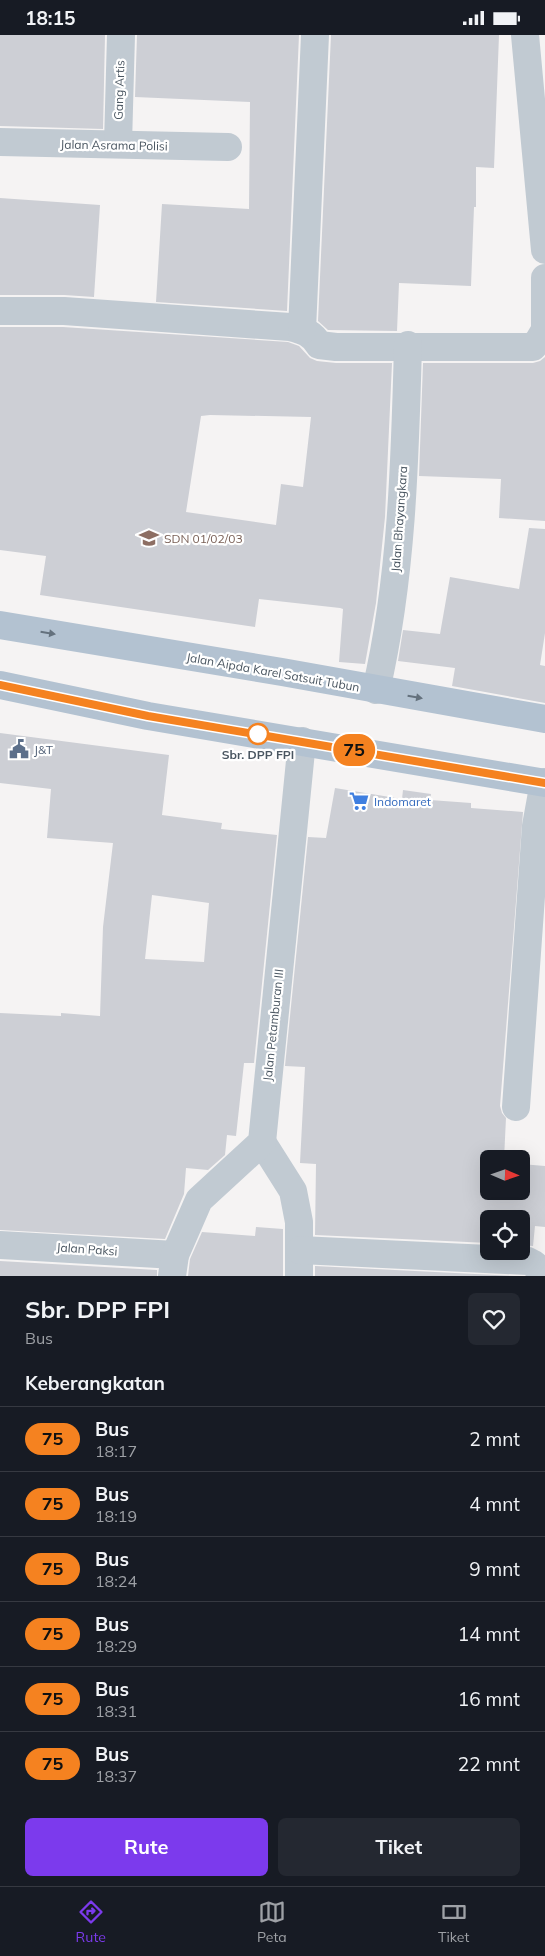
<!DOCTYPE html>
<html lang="id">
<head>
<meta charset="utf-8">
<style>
  body { margin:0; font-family:Mulish,sans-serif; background:#242831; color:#f1f3f6; height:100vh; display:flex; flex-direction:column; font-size:19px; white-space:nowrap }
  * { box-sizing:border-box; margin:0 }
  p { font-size:16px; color:#9ea1a6 }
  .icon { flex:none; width:28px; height:28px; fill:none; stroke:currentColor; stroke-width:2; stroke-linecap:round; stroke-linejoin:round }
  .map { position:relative; height:1241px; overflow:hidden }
  .panel { display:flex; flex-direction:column; background:#171b24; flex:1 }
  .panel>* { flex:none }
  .badge { padding:0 10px; border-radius:16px; font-size:18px; line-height:32px }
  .needle { width:32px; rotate:92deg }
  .controls { position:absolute; left:480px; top:1115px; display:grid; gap:10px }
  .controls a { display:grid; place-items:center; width:50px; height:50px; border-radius:8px; background:#171b24; box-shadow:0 5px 20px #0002; font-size:25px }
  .map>.badge { position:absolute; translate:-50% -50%; box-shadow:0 0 0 2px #fff }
  h2 { padding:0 25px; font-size:19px; line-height:45px }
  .round { display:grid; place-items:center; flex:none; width:52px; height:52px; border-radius:8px; background:#242831 }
  .overview { display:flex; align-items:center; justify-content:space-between; height:85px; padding:0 25px }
  h1 { font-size:24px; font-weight:700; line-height:38px }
  .cta { display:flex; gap:10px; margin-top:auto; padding:10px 25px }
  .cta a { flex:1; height:58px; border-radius:8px; background:#7c3aed; color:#fff; font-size:20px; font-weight:700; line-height:58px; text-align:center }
  .cta a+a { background:#242831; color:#f1f3f6 }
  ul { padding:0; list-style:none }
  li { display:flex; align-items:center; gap:15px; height:65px; padding:0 25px; border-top:1px solid #363941 }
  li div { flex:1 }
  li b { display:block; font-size:19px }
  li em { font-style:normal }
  li .badge { min-width:55px; font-weight:700; text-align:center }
  .status { display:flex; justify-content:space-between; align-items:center; height:35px; padding:0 25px; background:#171b24; direction:ltr }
  .status svg { height:14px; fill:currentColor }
  .menu { display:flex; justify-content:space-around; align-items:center; height:70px; border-top:1px solid #363941; background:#171b24; font-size:14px; color:#9ea1a6 }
  .menu a { display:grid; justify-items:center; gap:2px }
  .menu .selected { color:#7c3aed }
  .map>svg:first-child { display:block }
  .building { fill:#cdcfd5; fill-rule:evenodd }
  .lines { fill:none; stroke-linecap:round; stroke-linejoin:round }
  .minor { stroke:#c1cad2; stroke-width:28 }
  .primary { stroke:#b3c2d1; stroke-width:28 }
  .oneway { fill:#64717d }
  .line-casing { stroke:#fff; stroke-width:11 }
  .line { stroke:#f58220; stroke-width:8 }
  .stop-dot { fill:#fff; stroke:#f58220; stroke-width:2.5 }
  .labels { text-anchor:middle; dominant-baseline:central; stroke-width:4.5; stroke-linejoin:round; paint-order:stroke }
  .street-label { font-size:12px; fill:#4a5661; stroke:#fff }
  .education-label { font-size:12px; fill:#785e54; stroke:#fff; text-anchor:start }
  .service-label { font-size:12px; fill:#4e5e75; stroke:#fff; text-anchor:start }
  .stop-label { font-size:12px; font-weight:bold; fill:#4a5661; stroke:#fff }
  .shop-label { font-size:12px; fill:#366cbe; stroke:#fff; text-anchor:start }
</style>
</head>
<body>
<div class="status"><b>18:15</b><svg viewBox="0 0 49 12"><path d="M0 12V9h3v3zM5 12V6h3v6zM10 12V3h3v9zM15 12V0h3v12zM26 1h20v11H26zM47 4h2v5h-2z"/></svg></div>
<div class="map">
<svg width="545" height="1241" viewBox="0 0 545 1241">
  <rect width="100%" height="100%" fill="#f5f3f3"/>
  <g class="building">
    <polygon points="0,0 105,0 103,94 0,91"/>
    <polygon points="137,0 299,0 287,276 156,267 162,169 249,174 250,67 135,62"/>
    <polygon points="331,0 499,0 494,133 476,132 476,172 474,172 471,251 399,248 397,296 328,295 318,286"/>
    <polygon points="0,163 100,170 94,262 64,260 0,260"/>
    <path d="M0,292H63L288,307L299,311L310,323L317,326L336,328H392L385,482L376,568L365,629L339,627L343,574L340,573L259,564L255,592L40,560L46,521L0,515ZM210,380L311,382L303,452L281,449L276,490L186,477L201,381Z"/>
    <polygon points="545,322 545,486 499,483 501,444 419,441 423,328 533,328 540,326"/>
    <polygon points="529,493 545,494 545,598 540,630 545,631 545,668 452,651 455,633 398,626 403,595 440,599 450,542 519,554"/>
    <path d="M0,698L169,720L162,780L222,788L221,794L277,800L254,1028H244L236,1101L227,1100L225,1120L208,1135L186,1133L184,1159L165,1204L0,1195V978L61,981V978L100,981L103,892L113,808L47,803L51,754L0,748ZM152,860L209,868L204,927L145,924Z"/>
    <polygon points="335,753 402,764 403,755 431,759 430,765 471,768 471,773 523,777 500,1071 502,1078 506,1083 504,1124 489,1124 489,1156 521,1156 521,1129 545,1131 545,1192 535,1191 533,1211 521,1210 521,1184 489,1184 489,1208 315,1200 316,1129 300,1128 305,1032 285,1031 308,802 326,803"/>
    <polygon points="256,1192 283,1194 283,1241 188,1241 190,1224 202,1197 255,1201"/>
    <polygon points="0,1226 157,1235 157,1241 0,1241"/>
    <polygon points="315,1231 515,1241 315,1241"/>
  </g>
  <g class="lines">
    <g class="minor">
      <polyline points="525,0 545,215"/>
      <polyline points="0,107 228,112"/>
      <polyline points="118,109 121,0"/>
      <path d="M0,276H64L290,292C303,295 312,298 319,310L336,312H533L539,305L545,295V243"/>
      <polyline points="302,295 315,0"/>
      <path d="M376,655C402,543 405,425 408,310"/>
      <polyline points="516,1072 536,791 544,747"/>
      <polyline points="262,1107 293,1156 299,1187 299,1241"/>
      <polyline points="0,1210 175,1220"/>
      <path d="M300,1215L528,1226C535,1229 540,1233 540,1241"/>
      <polyline points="172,1241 175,1220 199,1165 262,1107 302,706"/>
    </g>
    <g class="primary">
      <polyline points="0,590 282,637 545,684"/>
      <polyline points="0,650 148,681 545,748"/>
    </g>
  </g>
  <defs><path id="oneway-solid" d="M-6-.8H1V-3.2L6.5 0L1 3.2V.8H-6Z" transform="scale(1.25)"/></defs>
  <g class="oneway">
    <use href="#oneway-solid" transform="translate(48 598) rotate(9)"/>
    <use href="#oneway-solid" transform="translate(415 662) rotate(10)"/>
  </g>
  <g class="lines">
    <defs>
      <polyline id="line" points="0,650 148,681 545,748"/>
    </defs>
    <use href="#line" class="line-casing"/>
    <use href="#line" class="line"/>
  </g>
  <defs>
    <symbol id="school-bare" viewBox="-9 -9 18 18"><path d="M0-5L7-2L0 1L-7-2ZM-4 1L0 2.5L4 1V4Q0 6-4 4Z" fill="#8d6e63" stroke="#fff" stroke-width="2.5" paint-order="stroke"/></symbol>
    <symbol id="civic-bare" viewBox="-9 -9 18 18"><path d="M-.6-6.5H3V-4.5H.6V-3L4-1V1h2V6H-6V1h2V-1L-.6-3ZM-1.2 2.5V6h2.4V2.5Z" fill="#5c6f8a" stroke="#fff" stroke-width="2.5" paint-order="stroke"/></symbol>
    <symbol id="supermarket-bare" viewBox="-9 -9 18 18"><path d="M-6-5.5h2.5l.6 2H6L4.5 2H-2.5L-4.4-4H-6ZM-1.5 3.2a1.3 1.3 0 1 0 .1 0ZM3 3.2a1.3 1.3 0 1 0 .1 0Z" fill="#3f7fe0" stroke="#fff" stroke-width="2.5" paint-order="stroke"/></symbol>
  </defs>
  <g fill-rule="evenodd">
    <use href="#school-bare" x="135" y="489" width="28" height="28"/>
    <use href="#civic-bare" x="5" y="700" width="28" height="28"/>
    <use href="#supermarket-bare" x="345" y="752" width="28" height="28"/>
  </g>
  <circle class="stop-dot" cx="258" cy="699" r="10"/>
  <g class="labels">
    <g class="street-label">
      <text transform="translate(119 55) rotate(-88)">Gang Artis</text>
      <text transform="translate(114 110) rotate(1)">Jalan Asrama Polisi</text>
      <text transform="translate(399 484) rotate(-86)">Jalan Bhayangkara</text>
      <text transform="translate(273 637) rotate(10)">Jalan Aipda Karel Satsuit Tubun</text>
      <text transform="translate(273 990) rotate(-84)">Jalan Petamburan III</text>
      <text transform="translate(87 1214) rotate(4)">Jalan Paksi</text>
    </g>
    <g class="education-label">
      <text x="164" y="503">SDN 01/02/03</text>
    </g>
    <g class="service-label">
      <text x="34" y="714">J&amp;T</text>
    </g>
    <g class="stop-label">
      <text x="258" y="719">Sbr. DPP FPI</text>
    </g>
    <g class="shop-label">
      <text x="374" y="766">Indomaret</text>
    </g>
  </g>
</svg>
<div class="controls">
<a><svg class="needle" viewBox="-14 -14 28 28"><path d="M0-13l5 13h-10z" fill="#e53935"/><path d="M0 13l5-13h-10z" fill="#9ea1a6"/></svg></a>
<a><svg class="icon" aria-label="locate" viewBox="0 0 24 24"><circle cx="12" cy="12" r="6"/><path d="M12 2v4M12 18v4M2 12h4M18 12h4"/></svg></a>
</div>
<b class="badge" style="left:354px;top:715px;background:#f58220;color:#111">75</b>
</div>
<section class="panel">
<div class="overview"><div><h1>Sbr. DPP FPI</h1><p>Bus</p></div><a class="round"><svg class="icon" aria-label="heart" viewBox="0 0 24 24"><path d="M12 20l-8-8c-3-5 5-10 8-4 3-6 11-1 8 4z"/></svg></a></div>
<h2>Keberangkatan</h2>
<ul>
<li><span class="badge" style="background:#f58220;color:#111">75</span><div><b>Bus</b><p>18:17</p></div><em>2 mnt</em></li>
<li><span class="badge" style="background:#f58220;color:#111">75</span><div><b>Bus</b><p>18:19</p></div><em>4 mnt</em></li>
<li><span class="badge" style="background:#f58220;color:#111">75</span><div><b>Bus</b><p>18:24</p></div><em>9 mnt</em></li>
<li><span class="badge" style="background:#f58220;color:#111">75</span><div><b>Bus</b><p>18:29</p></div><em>14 mnt</em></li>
<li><span class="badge" style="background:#f58220;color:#111">75</span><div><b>Bus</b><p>18:31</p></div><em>16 mnt</em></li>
<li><span class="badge" style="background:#f58220;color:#111">75</span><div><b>Bus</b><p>18:37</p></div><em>22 mnt</em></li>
</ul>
<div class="cta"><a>Rute</a><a>Tiket</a></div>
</section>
<nav class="menu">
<a class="selected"><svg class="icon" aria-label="directions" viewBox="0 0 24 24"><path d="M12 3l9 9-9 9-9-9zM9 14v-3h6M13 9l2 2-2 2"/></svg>Rute</a>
<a><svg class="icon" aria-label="map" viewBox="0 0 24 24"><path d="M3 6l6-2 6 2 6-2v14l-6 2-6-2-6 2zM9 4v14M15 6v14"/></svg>Peta</a>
<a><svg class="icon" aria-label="tickets" viewBox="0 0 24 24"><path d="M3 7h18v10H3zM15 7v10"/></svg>Tiket</a>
</nav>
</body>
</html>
